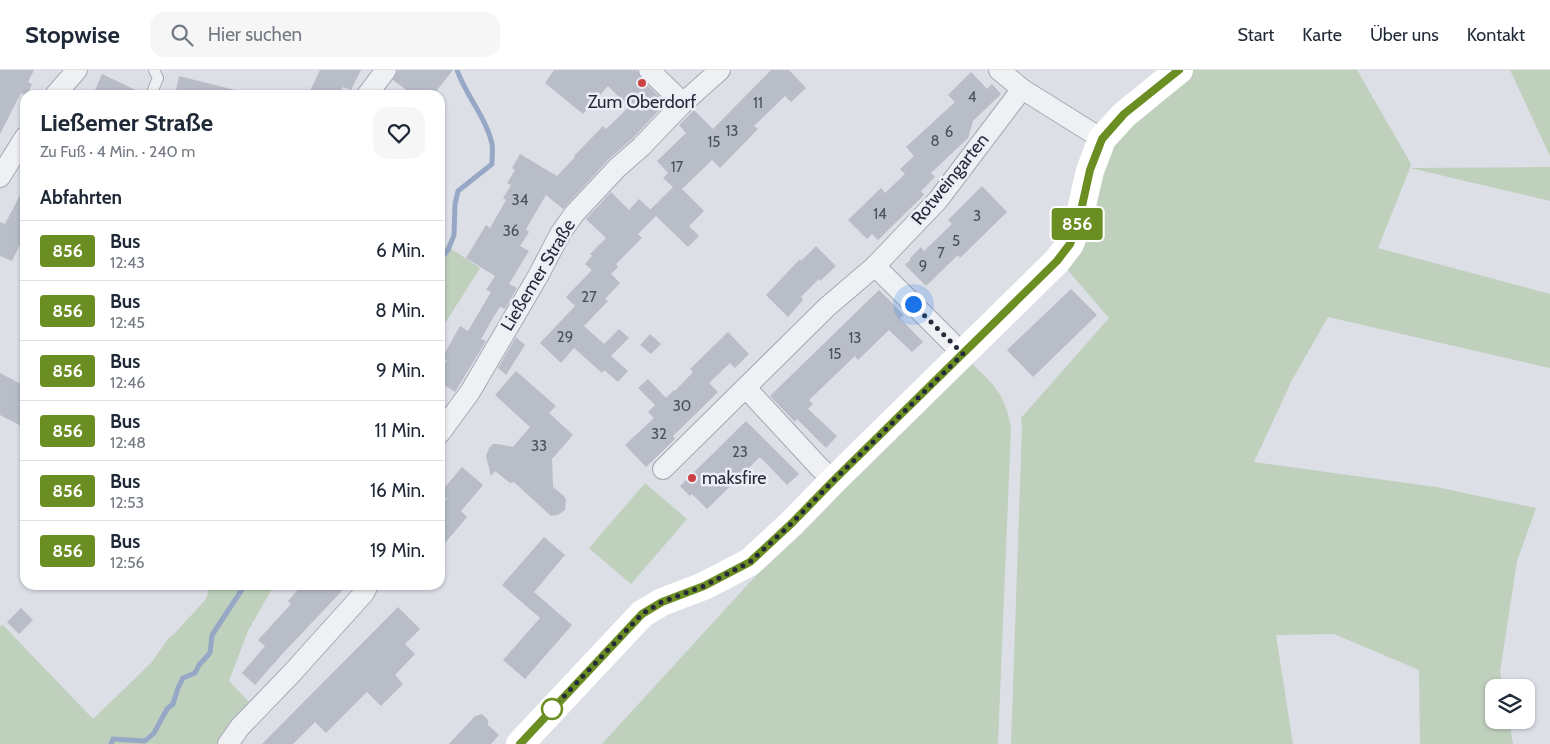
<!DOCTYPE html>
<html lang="de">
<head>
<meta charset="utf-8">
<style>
  body { margin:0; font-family:Cabin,sans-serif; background:#f6f6f7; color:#1f2937; height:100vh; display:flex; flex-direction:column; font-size:19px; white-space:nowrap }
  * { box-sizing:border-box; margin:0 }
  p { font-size:16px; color:#747a83 }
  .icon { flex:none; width:28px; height:28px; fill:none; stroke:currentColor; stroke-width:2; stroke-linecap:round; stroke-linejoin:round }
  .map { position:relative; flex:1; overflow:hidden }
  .details { position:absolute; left:20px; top:20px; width:425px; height:500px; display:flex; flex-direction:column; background:#fff; border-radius:15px; box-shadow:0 1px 4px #0004 }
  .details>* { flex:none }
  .badge { padding:0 10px; border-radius:4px; font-size:18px; line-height:32px }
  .fabs { position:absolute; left:1485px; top:609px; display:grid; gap:10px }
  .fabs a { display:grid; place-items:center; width:50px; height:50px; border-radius:10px; background:#fff; box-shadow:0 1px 4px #0004; font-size:25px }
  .you { position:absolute; width:25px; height:25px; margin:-12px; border:4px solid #fff; border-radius:50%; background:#1a73e8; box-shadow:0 0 0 8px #1a73e833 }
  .map>.badge { position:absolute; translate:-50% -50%; box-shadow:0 0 0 2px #fff }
  h2 { padding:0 20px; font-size:19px; line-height:45px }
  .round { display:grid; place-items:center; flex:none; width:52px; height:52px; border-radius:15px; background:#f6f6f7 }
  .overview { display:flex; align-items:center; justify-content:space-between; height:85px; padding:0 20px }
  h1 { font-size:24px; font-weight:700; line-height:38px }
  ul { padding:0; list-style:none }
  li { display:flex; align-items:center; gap:15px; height:60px; padding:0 20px; border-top:1px solid #e0e1e3 }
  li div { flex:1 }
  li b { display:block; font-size:19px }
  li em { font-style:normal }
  li .badge { min-width:55px; font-weight:700; text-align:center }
  header { display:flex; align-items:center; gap:30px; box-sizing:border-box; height:70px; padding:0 25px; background:#fff; border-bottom:1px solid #e0e1e3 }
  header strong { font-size:24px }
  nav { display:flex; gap:28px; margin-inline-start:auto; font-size:18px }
  .search { width:350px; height:45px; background:#f6f6f7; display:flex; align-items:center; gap:12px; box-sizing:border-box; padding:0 18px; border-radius:15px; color:#747a83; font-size:19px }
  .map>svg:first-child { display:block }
  .green { fill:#bfd0bd }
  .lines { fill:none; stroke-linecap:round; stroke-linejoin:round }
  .stream { stroke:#97a7c6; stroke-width:5 }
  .building { fill:#b9bdc8 }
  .lane-casing { stroke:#a5a9b3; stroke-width:12 }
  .street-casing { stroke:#a5a9b3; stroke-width:22 }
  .lane { stroke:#eef0f4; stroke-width:10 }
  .street { stroke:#eef0f4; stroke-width:20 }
  .secondary { stroke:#fff; stroke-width:28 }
  .line-casing { stroke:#fff; stroke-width:11 }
  .line { stroke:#6b8e23; stroke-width:8 }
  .walk { stroke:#262b3c; stroke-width:5; stroke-dasharray:0 9 }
  .poi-dot { fill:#ca4244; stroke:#ebeef4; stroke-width:2 }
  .stop-dot { fill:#fff; stroke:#6b8e23; stroke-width:2.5 }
  .labels { text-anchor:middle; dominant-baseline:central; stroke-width:5; stroke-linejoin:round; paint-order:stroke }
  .number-label { font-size:15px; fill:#4b505f }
  .poi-label { font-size:18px; fill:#262b3c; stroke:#ebeef4 }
  .street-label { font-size:18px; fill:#262b3c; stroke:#ebeef4 }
</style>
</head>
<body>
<header>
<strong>Stopwise</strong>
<div class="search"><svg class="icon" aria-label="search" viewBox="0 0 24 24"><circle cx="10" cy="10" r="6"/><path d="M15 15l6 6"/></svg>Hier suchen</div>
<nav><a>Start</a><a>Karte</a><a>Über uns</a><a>Kontakt</a></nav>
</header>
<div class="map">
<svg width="1550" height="674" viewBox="0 0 1550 674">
  <rect width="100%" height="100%" fill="#dcdfe6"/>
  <g class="green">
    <polygon points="1194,0 1357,0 1411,94 1410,98 1550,97 1550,131 1410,98 1378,178 1550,224 1550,298 1328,247 1292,310 1254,392 1436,417 1536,438 1517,491 1500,602 1503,617 1494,618 1494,650 1509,650 1513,674 1420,674 1419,600 1334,564 1276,565 1293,674 1011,674 1022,357 1021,348 1109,248 1065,197 1107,82 1124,55"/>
    <polygon points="1510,0 1550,0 1550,86"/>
    <polygon points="440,174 453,180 480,198 440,261"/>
    <path d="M971,293C995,315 1005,325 1011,358L998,674H602L761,500Z"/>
    <polygon points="645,413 687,449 631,514 589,478"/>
    <polygon points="210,515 274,515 248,561 229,611 250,633 237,647 217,674 0,674 0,557 2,554 93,649 151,593 168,569 175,563 206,529"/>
  </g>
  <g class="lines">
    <g class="stream">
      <path d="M440,189L448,180L454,165L455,134L458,121L492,94C492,88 493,80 492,74C486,47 466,26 457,0"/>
      <polyline points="111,674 113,669 145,671 154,663 167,639 173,634 178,618 183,608 195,603 199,595 210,583 212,565 245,515"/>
    </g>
  </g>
  <g class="building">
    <polygon points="0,0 34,0 28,12 32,14 27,25 21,23 0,64"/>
    <polygon points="320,0 361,0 351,20 343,17 339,25 318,25 310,21"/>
    <polygon points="398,0 453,0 433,25 413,25 393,10"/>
    <polygon points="554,0 637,0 641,9 666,33 633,68 608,90 563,139 546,125 526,159 529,162 520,176 529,181 509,214 517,218 505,239 500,237 493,248 481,269 486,271 455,322 440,312 440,300 447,290 442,288 460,256 468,261 491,222 486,220 495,206 466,188 486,155 490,158 506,130 503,128 511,115 507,113 515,100 512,98 520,84 557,106 575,87 574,86 603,56 606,59 629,37 608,16 583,44 545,13"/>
    <polygon points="771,0 789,0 806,18 791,32 785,26 754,56 758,59 720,98 712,90 682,119 704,141 689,156 699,166 688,177 656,146 638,164 642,168 616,194 618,197 611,204 620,213 605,229 608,231 584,256 604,274 619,259 629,268 611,286 628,301 618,312 604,300 602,303 574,278 561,293 540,273 575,236 566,227 592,200 585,194 592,186 590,184 606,168 586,149 611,122 629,140 639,129 652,141 650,140 673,117 663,108 668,103 657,91 686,63 679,55 694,40 713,59"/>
    <polygon points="971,2 987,19 992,14 1001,24 973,51 968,68 931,103 935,107 921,121 924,125 878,170 872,164 867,169 848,150 881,118 885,123 905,104 900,99 914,86 906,77 955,32 948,25"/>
    <polygon points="102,4 144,24 144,25 93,25"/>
    <polygon points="179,6 235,20 235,25 175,25"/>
    <polygon points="25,115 25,164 12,191 0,186 0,152 5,154"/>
    <polygon points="982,116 1007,142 960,188 958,185 926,216 905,195 911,189 910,188 921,177 924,181 952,154 948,150"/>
    <polygon points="816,176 836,196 820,211 819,209 801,227 803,230 788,247 766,225 800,189 801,191"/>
    <polygon points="1071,219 1097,245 1033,307 1007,280"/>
    <polygon points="879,220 904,245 900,248 923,272 912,282 889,260 858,290 855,286 809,330 813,334 808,339 837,366 826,378 797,349 795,352 770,326"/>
    <polygon points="728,262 749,284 735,298 730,293 709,313 718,322 673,366 675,369 646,397 625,375 654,348 648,342 655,335 638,318 648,309 666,328 674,320 675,321 693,302 690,299"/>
    <polygon points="650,264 661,274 651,284 640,275"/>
    <polygon points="516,267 525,275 506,305 498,298"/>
    <polygon points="516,301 556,336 549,343 573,365 552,389 553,417 564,426 566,430 565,440 558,445 551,446 514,412 510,413 495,401 491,406 486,386 489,378 493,374 498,374 513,377 530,357 495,325"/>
    <polygon points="0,303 25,316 25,358 0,345"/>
    <polygon points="746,351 799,404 787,415 760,387 707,439 692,424 690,426 680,416"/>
    <polygon points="462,397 483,415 461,441 467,447 440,479 440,437 447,429 440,423"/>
    <polygon points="544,467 565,485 534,522 572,555 525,609 503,590 540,548 502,515"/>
    <polygon points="302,515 335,515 342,521 284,582 255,615 242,603 265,576 258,570 291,534 288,531"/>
    <polygon points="398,537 420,559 405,574 415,584 395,605 403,614 381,636 367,622 326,663 315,652 293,674 262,674"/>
    <polygon points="21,538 33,550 19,564 7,552"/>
    <polygon points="482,644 488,650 488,655 499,665 491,674 449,674 475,646"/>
  </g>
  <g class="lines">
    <defs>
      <polyline id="lane" points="151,25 158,8 154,0"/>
      <g id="street">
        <polyline points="649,0 683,33"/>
        <polyline points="999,0 1022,19 1102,69"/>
        <polyline points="55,25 77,0"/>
        <polyline points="367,25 386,0"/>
        <polyline points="0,107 25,67"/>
        <polyline points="875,196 963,284"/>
        <polyline points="746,318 820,398 834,410"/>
        <polyline points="440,363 470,322 538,206 560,164 574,144 617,98 641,77 683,33 720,0"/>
        <polyline points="663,399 827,237 875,196 938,130 1022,19"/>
        <polyline points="228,674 240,657 292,603 364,523 368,515"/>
      </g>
    </defs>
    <use href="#lane" class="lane-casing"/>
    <use href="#street" class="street-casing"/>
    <use href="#lane" class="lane"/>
    <use href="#street" class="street"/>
    <polyline class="secondary" points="520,674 642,544 662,532 704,516 750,492 792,453 834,410 1057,191 1070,174 1078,153 1090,101 1102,69 1124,45 1179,0"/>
  </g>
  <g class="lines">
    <defs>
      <polyline id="line" points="520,674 642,544 662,532 704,516 750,492 792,453 834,410 1057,191 1070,174 1078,154 1090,100 1102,69 1124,44 1179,0"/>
    </defs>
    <use href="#line" class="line-casing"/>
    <use href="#line" class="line"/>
    <polyline class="walk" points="552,639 642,544 662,532 704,516 750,492 792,453 834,410 963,284 913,234"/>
  </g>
  <g class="poi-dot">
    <circle cx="642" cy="13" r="5"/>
    <circle cx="692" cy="408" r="5"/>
  </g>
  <circle class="stop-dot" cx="552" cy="639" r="10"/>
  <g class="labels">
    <g class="number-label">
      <text x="972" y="27">4</text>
      <text x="758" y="33">11</text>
      <text x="732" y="61">13</text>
      <text x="949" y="62">6</text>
      <text x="935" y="71">8</text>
      <text x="714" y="72">15</text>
      <text x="677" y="97">17</text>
      <text x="520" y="130">34</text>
      <text x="880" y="144">14</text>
      <text x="977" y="146">3</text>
      <text x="511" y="161">36</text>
      <text x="956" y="171">5</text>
      <text x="941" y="183">7</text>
      <text x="923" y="196">9</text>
      <text x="589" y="227">27</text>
      <text x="565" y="267">29</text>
      <text x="855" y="268">13</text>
      <text x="835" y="284">15</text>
      <text x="682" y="336">30</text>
      <text x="659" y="364">32</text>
      <text x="539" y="376">33</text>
      <text x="740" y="382">23</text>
    </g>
    <g class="poi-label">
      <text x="642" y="32">Zum Oberdorf</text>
      <text x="702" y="408" text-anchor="start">maksfire</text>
    </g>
    <g class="street-label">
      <text transform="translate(950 109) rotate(-51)">Rotweingarten</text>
      <text transform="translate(538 205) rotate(-59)">Ließemer Straße</text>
    </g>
  </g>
</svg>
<div class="fabs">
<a><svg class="icon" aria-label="layers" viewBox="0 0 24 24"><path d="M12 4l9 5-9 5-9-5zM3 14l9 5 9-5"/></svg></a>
</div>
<div class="you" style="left:913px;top:234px"></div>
<b class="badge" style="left:1077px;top:154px;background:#6b8e23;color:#fff">856</b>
<section class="details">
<div class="overview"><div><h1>Ließemer Straße</h1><p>Zu Fuß · 4 Min. · 240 m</p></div><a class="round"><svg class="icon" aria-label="heart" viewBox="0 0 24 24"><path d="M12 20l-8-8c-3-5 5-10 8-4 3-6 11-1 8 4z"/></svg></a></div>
<h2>Abfahrten</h2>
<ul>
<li><span class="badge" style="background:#6b8e23;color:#fff">856</span><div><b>Bus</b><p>12:43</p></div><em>6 Min.</em></li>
<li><span class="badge" style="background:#6b8e23;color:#fff">856</span><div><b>Bus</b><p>12:45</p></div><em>8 Min.</em></li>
<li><span class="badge" style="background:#6b8e23;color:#fff">856</span><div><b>Bus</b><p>12:46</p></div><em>9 Min.</em></li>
<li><span class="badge" style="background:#6b8e23;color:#fff">856</span><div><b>Bus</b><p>12:48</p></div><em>11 Min.</em></li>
<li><span class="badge" style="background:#6b8e23;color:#fff">856</span><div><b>Bus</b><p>12:53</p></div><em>16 Min.</em></li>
<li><span class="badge" style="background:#6b8e23;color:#fff">856</span><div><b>Bus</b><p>12:56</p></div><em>19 Min.</em></li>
</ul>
</section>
</div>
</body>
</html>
